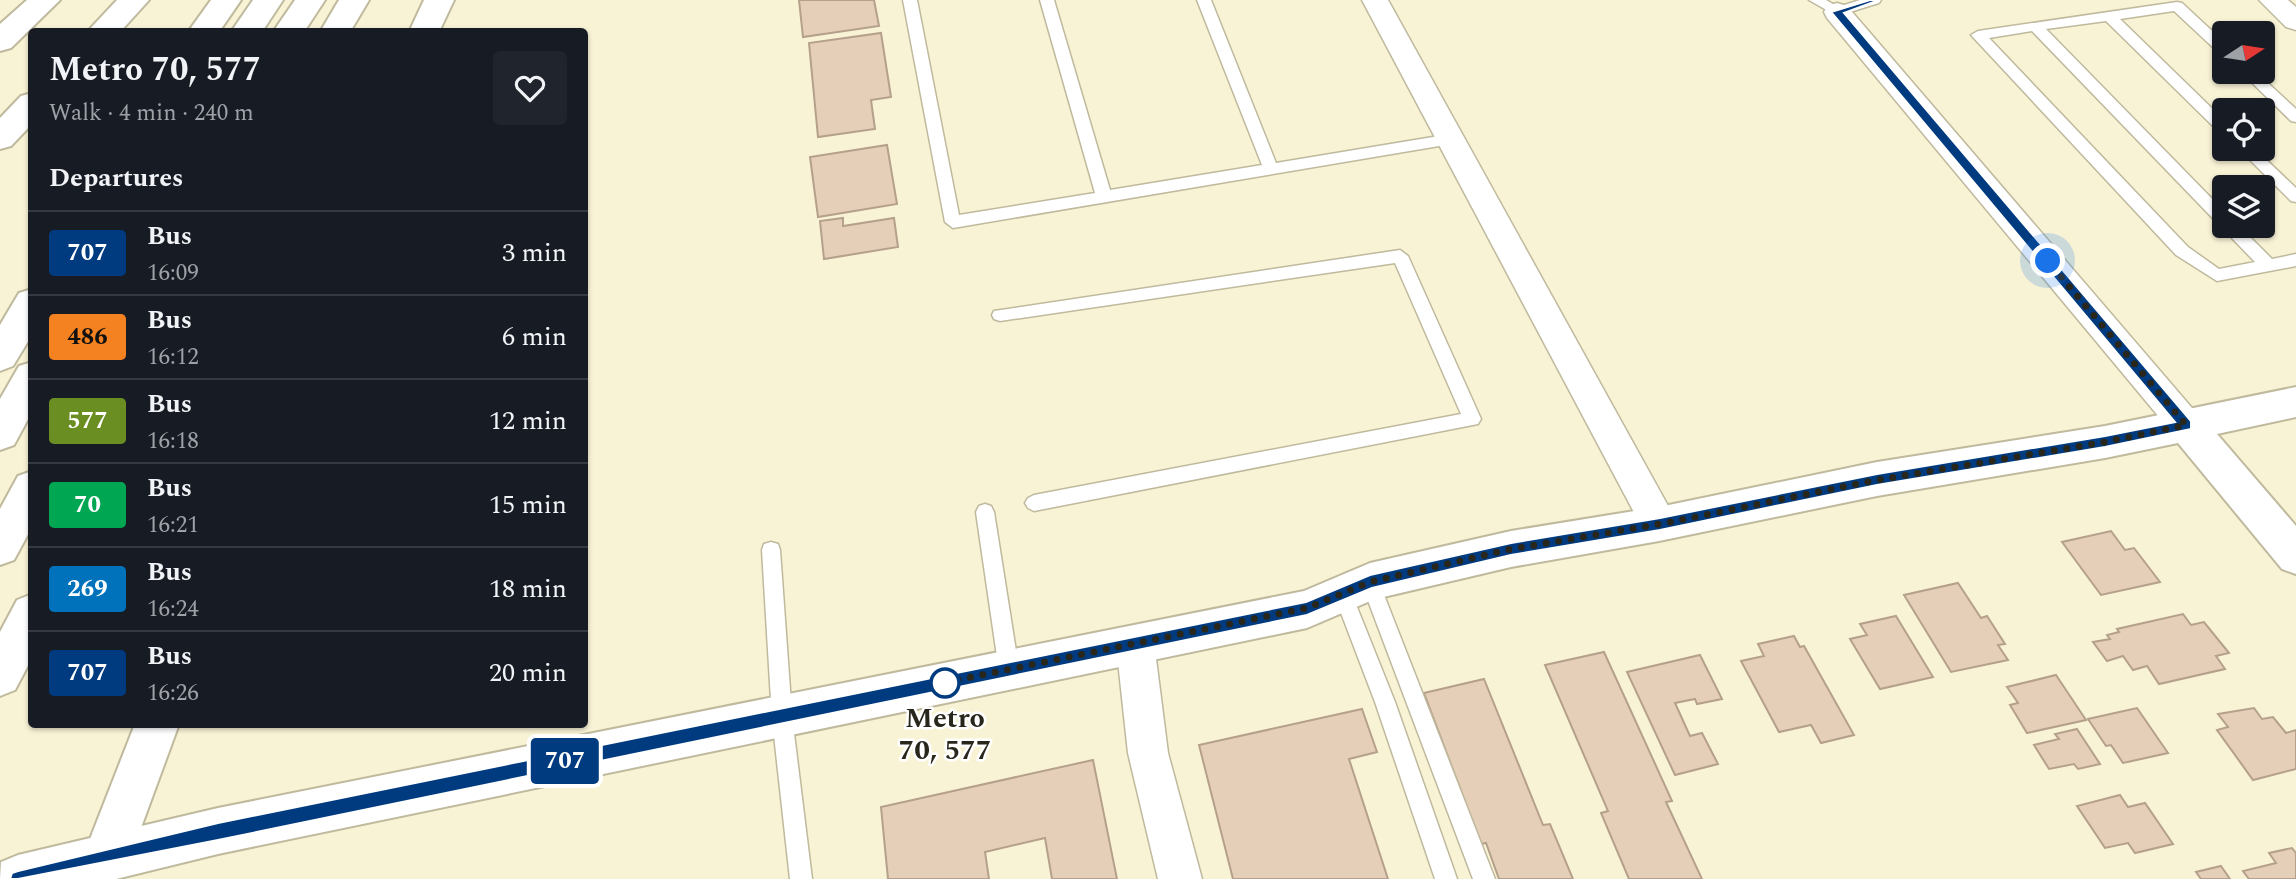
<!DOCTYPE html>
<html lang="en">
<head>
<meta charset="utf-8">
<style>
  body { margin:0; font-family:Spectral,serif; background:#20242c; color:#f1f3f6; height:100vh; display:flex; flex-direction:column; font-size:26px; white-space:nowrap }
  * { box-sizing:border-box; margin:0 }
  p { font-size:23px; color:#9ea1a6 }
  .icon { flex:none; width:38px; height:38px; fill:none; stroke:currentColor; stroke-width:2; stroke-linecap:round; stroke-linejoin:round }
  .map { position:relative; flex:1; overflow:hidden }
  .details { position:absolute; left:28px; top:28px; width:560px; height:700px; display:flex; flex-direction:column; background:#171b24; border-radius:7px; box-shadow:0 2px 5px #0004 }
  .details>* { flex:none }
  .badge { padding:0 14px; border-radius:5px; font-size:24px; line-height:46px }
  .needle { width:46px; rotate:78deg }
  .fabs { position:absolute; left:2212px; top:21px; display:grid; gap:14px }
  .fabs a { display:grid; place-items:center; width:63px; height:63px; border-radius:7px; background:#171b24; box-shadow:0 2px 5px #0004; font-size:35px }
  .you { position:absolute; width:35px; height:35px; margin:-18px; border:5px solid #fff; border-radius:50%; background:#1a73e8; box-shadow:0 0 0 10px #1a73e833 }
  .map>.badge { position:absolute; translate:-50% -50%; box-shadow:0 0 0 4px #fff }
  h2 { padding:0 21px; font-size:26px; line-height:63px }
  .round { display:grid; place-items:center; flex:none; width:74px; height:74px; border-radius:7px; background:#20242c }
  .head { display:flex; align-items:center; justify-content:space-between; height:119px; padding:0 21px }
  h1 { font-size:33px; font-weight:700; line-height:52px }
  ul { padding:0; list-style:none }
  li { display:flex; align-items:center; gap:21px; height:84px; padding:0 21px; border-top:2px solid #363941 }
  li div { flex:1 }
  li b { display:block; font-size:26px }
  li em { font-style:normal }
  li .badge { min-width:77px; font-weight:700; text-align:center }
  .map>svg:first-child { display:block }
  .building { fill:#e5cfb8; stroke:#b5a08b; stroke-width:2 }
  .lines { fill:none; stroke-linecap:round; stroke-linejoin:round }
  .service-casing { stroke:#bfb99d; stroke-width:3 }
  .minor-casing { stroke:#bfb99d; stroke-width:3 }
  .tertiary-casing { stroke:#bfb99d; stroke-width:4 }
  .primary-casing { stroke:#bfb99d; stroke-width:4 }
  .motorway-casing { stroke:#bfb99d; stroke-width:4 }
  .service { fill:#fff; fill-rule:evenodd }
  .minor { fill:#fff; fill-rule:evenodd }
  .tertiary { fill:#fff; fill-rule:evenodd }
  .primary { fill:#fff; fill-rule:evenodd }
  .motorway { fill:#fff; fill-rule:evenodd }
  .line { fill:#003b80; stroke:#fff; stroke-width:2 }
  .walk { stroke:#29261b; stroke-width:7; stroke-dasharray:0 12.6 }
  .stop-dot { fill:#fff; stroke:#003b80; stroke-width:3.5 }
  .labels { text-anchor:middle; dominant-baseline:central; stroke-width:5; stroke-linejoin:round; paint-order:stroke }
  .stop-label { font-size:28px; font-weight:bold; fill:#29261b; stroke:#fff }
</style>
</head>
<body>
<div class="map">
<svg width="2296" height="879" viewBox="0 0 2296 879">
  <rect width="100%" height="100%" fill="#f9f3d6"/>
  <g class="building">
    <polygon points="799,0 874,0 879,26 803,37"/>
    <polygon points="881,33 891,97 871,100 875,129 818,137 809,43"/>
    <polygon points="887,145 897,204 818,217 810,157"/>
    <polygon points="843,218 843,226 894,218 898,247 824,259 820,221"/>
    <polygon points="2111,531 2125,550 2134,548 2160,582 2101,595 2062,542"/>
    <polygon points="1958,583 1981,618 1987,616 2005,644 1998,645 2008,660 1951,672 1904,595"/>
    <polygon points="2183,614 2191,625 2204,622 2229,653 2216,656 2225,669 2159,684 2147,666 2133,670 2123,656 2107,661 2093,642 2110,639 2107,635 2119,632 2117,629"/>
    <polygon points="1896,616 1933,677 1880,689 1850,639 1867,635 1860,624"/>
    <polygon points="1794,636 1800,647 1804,646 1854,735 1821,743 1811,725 1779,732 1741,661 1764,656 1758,644"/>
    <polygon points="1604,652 1672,801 1666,802 1702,879 1629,879 1601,813 1608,811 1545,665"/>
    <polygon points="1700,655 1722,699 1697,704 1695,699 1675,703 1690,736 1702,733 1718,764 1675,775 1627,672"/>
    <polygon points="2056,675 2086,720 2027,733 2010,705 2018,703 2007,687"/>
    <polygon points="1484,679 1543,825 1550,824 1573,879 1499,879 1486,843 1481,844 1424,693"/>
    <polygon points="2137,708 2168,753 2123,763 2111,745 2106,746 2088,719"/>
    <polygon points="2254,708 2262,719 2273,717 2286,733 2296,730 2296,769 2253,780 2217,730 2228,727 2218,714"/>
    <polygon points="1362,709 1377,752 1349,759 1388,879 1233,879 1199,745"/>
    <polygon points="2077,729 2100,764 2078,769 2074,764 2049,769 2034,745 2059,739 2055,734"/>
    <polygon points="1093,760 1117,879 1052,879 1045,838 985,852 989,879 888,879 881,807"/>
    <polygon points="2120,795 2128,807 2145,803 2173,844 2135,853 2128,843 2105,848 2077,806"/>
    <polygon points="2292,848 2296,853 2296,879 2249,879 2243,871 2276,863 2269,853"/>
    <polygon points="2221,866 2230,879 2201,879 2196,872"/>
  </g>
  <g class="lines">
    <defs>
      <g id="service">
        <polygon points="903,0 917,0 959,215 1095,193 1040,0 1054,0 1110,190 1262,165 1197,0 1211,0 1276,163 1451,134 1458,139 1451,144 953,228 945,222"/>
        <polygon points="1809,0 1826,0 1838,7 1860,0 1881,0 1879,3 1837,16"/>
        <path d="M2177,2L2182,3L2224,42V54L2219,53L2174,11L2120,19L2224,120V133L2219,132L2106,21L2046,29L2224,211V226H2239L2272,259L2296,254V266L2217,281L2176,255L1971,35L1978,31ZM2032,31L2255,262L2219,269L2188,247L1989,38Z"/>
        <polygon points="2241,72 2256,72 2296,109 2296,122 2291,121"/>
        <polygon points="2239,149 2255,149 2296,188 2296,202 2291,201"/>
        <polygon points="1400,250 1408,256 1481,419 1478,424 1034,511 1028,508 1025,503 1028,498 1034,495 1461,414 1395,263 1000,321 994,319 992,315 994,311"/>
        <polygon points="985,504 991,506 994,512 1019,670 1016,676 1009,679 1002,676 999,670 976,512 979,506"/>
        <polygon points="771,542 778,544 780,550 792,717 812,879 790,879 772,717 762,550 764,544"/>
        <polygon points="1370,574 1377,576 1379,582 1495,879 1473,879 1361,582 1363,576"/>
        <polygon points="1342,584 1349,586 1351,592 1395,702 1457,879 1435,879 1375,702 1333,592 1335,586"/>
      </g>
      <g id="minor">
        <polygon points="1362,0 1388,0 1672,513 1677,524 1672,535 1659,540 1646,535"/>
        <polygon points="2259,0 2288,0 2296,7 2296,30 2286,27"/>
        <polygon points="1837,3 1847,6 2198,415 2203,425 2198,435 2186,439 2174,435 1827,18 1824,12 1827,6"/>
        <polygon points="1135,625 1149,630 1154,643 1168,753 1202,879 1158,879 1128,753 1116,643 1121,630"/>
      </g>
      <polygon id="tertiary" points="27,0 60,0 11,48 0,51 0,24"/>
      <polygon id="primary" points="2296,387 2296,417 2217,434 2296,526 2296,574 2282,569 2178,443 2105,458 1877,496 1659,541 1511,567 1375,599 1307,628 218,854 116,879 0,879 1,862 18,855 218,808 1304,591 1370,563 1511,531 1659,507 1877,462 2105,426"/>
      <g id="motorway">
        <polygon points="117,0 149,0 120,32 87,32"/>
        <polygon points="211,0 241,0 219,32 188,32"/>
        <polygon points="253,0 283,0 262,32 231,32"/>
        <polygon points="295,0 325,0 304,32 273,32"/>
        <polygon points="339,0 369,0 350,32 320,32"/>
        <polygon points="424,0 454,0 439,32 409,32"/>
        <polygon points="32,93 32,124 11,146 0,149 0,118 21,96"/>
        <polygon points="32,289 32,335 13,366 0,371 0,325 19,293"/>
        <polygon points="32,362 32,412 14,445 0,450 0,399 19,366"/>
        <polygon points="32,471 32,527 14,560 0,565 0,509 18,476"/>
        <polygon points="32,594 32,658 15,690 0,696 0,632 17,600"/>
        <polygon points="135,724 179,724 124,874 111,879 90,874 83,857"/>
      </g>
    </defs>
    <use href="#service" class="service-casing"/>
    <use href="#minor" class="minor-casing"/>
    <use href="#tertiary" class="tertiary-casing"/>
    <use href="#primary" class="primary-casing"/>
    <use href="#motorway" class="motorway-casing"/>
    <use href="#service" class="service"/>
    <use href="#minor" class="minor"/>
    <use href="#tertiary" class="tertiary"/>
    <use href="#primary" class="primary"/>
    <use href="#motorway" class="motorway"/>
  </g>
  <polygon class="line" points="1870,0 1879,0 1844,13 2191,421 2191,429 2105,447 1877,485 1660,530 1511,555 1372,588 1307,615 218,840 18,879 10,879 12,873 18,871 218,823 1306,602 1370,575 1511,543 1660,518 1877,474 2105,436 2175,422 1831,12"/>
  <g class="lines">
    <polyline class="walk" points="945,683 933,685 1307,608 1370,582 1511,549 1660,524 1877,480 2105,442 2186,425 2048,261"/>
  </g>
  <circle class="stop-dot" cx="945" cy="683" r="14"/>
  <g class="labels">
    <g class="stop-label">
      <text x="945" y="718">Metro<tspan x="945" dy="32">70, 577</tspan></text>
    </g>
  </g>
</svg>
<div class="fabs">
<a><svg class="needle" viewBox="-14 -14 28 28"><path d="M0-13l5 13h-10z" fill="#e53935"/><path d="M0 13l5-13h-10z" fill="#9ea1a6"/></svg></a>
<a><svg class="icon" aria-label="locate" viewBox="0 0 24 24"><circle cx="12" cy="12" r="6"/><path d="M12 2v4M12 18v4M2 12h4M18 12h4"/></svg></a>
<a><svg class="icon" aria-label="layers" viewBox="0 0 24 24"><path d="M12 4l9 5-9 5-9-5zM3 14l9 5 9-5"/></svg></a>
</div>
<div class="you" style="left:2048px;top:261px"></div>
<b class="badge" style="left:565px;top:761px;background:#003b80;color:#fff">707</b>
<section class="details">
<div class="head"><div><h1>Metro 70, 577</h1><p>Walk · 4 min · 240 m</p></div><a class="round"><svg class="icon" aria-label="heart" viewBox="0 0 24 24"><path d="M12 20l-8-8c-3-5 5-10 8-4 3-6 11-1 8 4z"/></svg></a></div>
<h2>Departures</h2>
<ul>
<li><span class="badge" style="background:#003b80;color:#fff">707</span><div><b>Bus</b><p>16:09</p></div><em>3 min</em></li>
<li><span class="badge" style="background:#f58220;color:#111">486</span><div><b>Bus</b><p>16:12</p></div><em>6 min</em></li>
<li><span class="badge" style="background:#6b8e23;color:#fff">577</span><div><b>Bus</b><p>16:18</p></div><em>12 min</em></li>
<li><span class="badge" style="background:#00a651;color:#fff">70</span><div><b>Bus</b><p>16:21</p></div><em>15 min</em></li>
<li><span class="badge" style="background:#0072bc;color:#fff">269</span><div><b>Bus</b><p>16:24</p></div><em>18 min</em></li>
<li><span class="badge" style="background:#003b80;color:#fff">707</span><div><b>Bus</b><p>16:26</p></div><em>20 min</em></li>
</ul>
</section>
</div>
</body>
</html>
